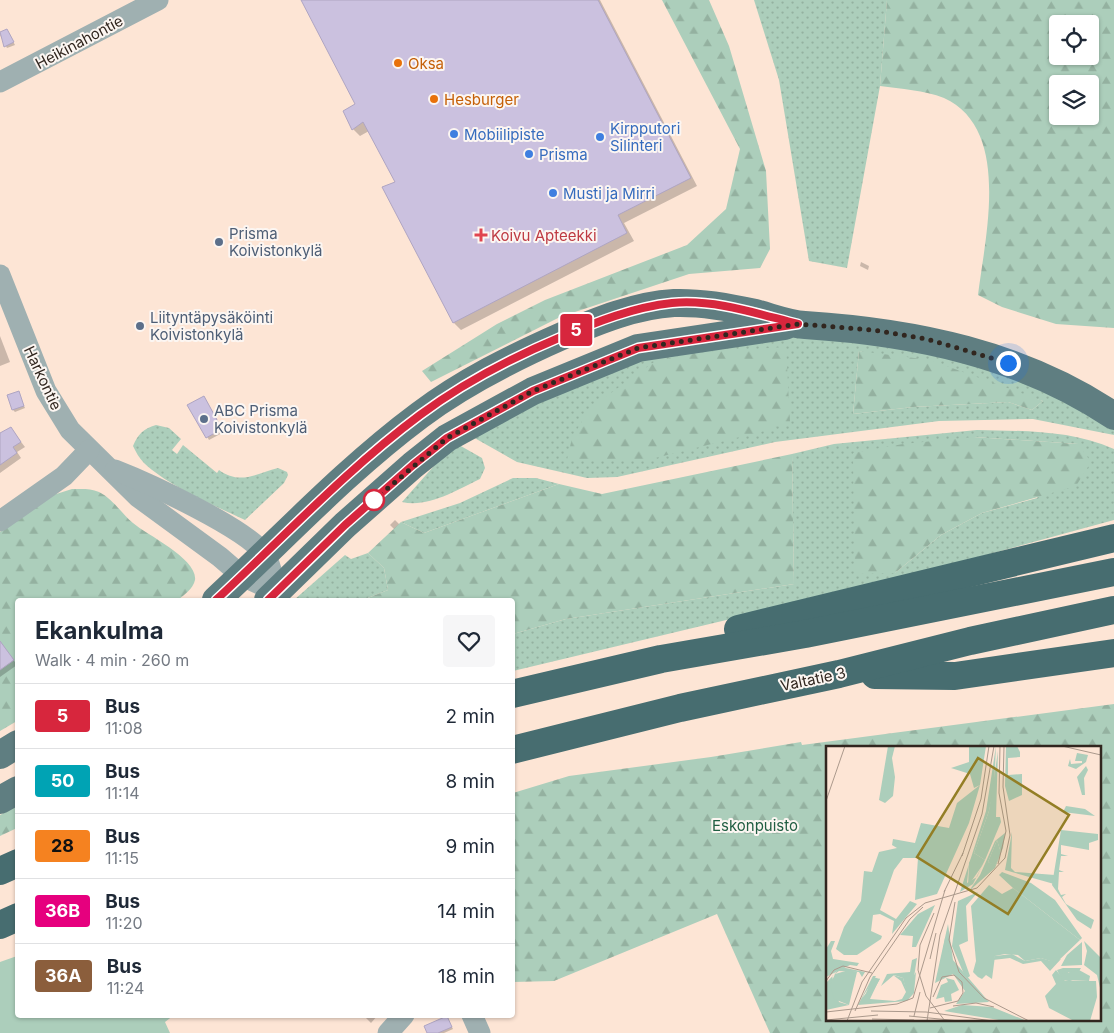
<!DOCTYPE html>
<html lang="en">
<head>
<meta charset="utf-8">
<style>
  body { margin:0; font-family:Inter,sans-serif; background:#f6f6f7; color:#1f2937; height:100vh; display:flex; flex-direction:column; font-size:19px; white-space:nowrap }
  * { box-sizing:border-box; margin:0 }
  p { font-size:16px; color:#747a83 }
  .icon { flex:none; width:28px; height:28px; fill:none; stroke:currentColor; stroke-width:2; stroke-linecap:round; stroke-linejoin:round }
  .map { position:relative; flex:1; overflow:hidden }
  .sheet { position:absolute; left:15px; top:598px; width:500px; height:420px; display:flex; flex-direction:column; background:#fff; border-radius:5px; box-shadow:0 1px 4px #0004 }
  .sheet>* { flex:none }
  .badge { padding:0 10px; border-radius:4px; font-size:18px; line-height:32px }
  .fabs { position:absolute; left:1049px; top:15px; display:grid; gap:10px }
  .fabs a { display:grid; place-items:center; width:50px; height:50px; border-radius:5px; background:#fff; box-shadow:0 1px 4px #0004; font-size:25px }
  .you { position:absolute; width:25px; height:25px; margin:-12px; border:4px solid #fff; border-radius:50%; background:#1a73e8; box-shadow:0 0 0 8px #1a73e833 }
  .map>.badge { position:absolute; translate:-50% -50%; box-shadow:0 0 0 2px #fff }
  .round { display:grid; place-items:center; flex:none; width:52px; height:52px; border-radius:5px; background:#f6f6f7 }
  .headline { display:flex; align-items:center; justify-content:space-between; height:85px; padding:0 20px }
  h1 { font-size:24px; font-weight:700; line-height:38px }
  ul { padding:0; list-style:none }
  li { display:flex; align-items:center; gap:15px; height:65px; padding:0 20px; border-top:1px solid #e0e1e3 }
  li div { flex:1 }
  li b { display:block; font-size:19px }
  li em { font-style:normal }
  li .badge { min-width:55px; font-weight:700; text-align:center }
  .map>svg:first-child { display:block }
  .grass { fill:url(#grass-dots); fill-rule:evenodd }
  .forest { fill:url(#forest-firs); fill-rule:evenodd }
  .green { fill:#accebb }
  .shadow { fill:#0003 }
  .building { fill:#cbc1df; stroke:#afa5c2 }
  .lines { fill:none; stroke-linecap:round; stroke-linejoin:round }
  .minor { stroke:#9fb0b1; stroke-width:21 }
  .primary { stroke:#5f7e81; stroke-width:28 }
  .motorway { stroke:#476d70; stroke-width:28 }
  .line-casing { stroke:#fff; stroke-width:11 }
  .line { stroke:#d7263d; stroke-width:8 }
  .walk { stroke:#31261f; stroke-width:5; stroke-dasharray:0 9 }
  .food-dot { fill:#e8710a; stroke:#fcf6f2; stroke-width:2 }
  .shop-dot { fill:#3f7fe0; stroke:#fcf6f2; stroke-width:2 }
  .health-dot { fill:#e0444e; stroke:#fcf6f2; stroke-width:2 }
  .service-dot { fill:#5c6f8a; stroke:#fcf6f2; stroke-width:2 }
  .stop-dot { fill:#fff; stroke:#d7263d; stroke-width:2.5 }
  .labels { text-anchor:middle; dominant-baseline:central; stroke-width:4; stroke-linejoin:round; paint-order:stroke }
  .street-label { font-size:15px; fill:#31261f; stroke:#fcf6f2 }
  .food-label { font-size:15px; fill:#c56008; stroke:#fcf6f2; text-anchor:start }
  .shop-label { font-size:15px; fill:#366cbe; stroke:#fcf6f2; text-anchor:start }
  .service-label { font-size:15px; fill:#4e5e75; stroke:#fcf6f2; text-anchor:start }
  .health-label { font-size:15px; fill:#be3a42; stroke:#fcf6f2; text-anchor:start }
  .park-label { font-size:15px; fill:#205e42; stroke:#fcf6f2 }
  .inset-road { fill:none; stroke:#ab998c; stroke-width:1 }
  .view { fill:#937e25; fill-opacity:0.15; stroke:#937e25; stroke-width:2.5 }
  .inset-edge { fill:none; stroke:#31261f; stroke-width:2.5 }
</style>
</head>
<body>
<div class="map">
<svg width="1114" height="1033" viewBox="0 0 1114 1033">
  <defs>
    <pattern id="grass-dots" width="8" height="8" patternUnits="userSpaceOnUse" patternTransform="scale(1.25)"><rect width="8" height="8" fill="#accebb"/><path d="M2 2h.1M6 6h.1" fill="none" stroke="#94b1a0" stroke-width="1.8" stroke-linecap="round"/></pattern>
    <pattern id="forest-firs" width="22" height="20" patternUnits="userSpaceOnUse" patternTransform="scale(1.25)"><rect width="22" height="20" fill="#accebb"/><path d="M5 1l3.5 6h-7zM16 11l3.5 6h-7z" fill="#94b1a0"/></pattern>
  </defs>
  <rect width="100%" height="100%" fill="#fde5d5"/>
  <g class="grass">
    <polygon points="754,0 887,0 880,86 847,268 809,261 779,80"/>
    <path d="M803,336L911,348L1000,372L1069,403L1114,428V435L1033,419L939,421L775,442L617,477L587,478L517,462L471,436L606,369L717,342ZM859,351L1043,401L1032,410L1008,402L913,407L853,414Z"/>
    <path d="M156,425L169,428L181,439L172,450L177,454L183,445L217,473L219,470C239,485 256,474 278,468L287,472L288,475L284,483L245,520C215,506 167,485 144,463C139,458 136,452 133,446C138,434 143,429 156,425Z"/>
    <path d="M977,430C1024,431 1071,430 1114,449V520L906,577L513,671V634L566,619L794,584L792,454L834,444ZM974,437L1078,444L1037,498L982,513L941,535L895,573Z"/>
    <path d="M459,445L482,458L485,468L480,479C457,490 428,508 402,502L441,458Z"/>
    <polygon points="513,478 536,478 559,484 424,533 401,522 460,503"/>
    <polygon points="368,553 384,568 388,590 365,599 294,600 345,555 351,559"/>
  </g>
  <g class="forest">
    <polygon points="662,0 709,0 729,46 766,171 770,249 760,268 689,274 560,317 431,382 422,371 497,324 545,300 687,245 726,209 740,149"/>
    <path d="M887,0H1114V328L1056,324L1002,307L978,295C985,237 1012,129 944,98C924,90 901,89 880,86ZM1058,24H1090V56H1058ZM1058,84H1090V116H1058Z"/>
    <polygon points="786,347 790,422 760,432 643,461 567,460 572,438 590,408 654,362 692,353"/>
    <polygon points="859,351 930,360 1043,401 1032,410 1008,402 913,407 853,414"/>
    <polygon points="974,437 1078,444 1091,462 1076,486 982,513 941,535 895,573 855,574 853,453 903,444"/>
    <polygon points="792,454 794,584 566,619 513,634 512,600 351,600 365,599 388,590 384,568 368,553 401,522 424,533 559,484 602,494"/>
    <path d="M72,489C81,489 90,488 99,492C113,499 122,514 133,523C147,535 198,559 195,580C193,589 184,595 178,600H18L17,721L0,731V532L50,496Z"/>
    <path d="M1114,704V1033H770L717,914L554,981L513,982V793L569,776L711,757L801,742L802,745ZM828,747H1100V1019H828Z"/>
    <polygon points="17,806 17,828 0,836 0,815"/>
  </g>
  <polygon class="green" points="17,956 18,1015 174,1015 165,1022 170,1033 0,1033 0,962"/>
  <g class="shadow">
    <polygon points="303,0 600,0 697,186 624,223 634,241 461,330 454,323 384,188 397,182 369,131 360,136 353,129 357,105"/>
    <polygon points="7,30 15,45 7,48 0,35"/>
    <polygon points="861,262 869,266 868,270 860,266"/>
    <polygon points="0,336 10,362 0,366"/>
    <polygon points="18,393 25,408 15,412 13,410"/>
    <polygon points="204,397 224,432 209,440 189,405"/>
    <polygon points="15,434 25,447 17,452 21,458 0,473 0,436"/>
    <polygon points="395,520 399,524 394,529 390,525"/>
    <polygon points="0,641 17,665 0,677"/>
    <polygon points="363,1015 378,1015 371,1023"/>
    <polygon points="447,1017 453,1029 444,1033 429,1033"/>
  </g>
  <g class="building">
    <polygon points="301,0 598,0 691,178 618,215 627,233 453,323 382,187 395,182 363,122 352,130 343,111 355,104"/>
    <polygon points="7,29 14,42 4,47 0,32"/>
    <polygon points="19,391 24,406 12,410 7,395"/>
    <polygon points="204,396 222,429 206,438 187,405"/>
    <polygon points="11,427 21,442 13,447 17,453 0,465 0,433"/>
    <polygon points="0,641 14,660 0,670"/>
    <polygon points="447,1016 452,1027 438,1033 427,1033 424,1026"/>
  </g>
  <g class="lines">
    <g class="minor">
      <polyline points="0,82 158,0"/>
      <polyline points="0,275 46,391 70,430 138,497 220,557 242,576 277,592"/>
      <path d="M115,470C146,482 248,529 265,555C271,564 274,581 277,592"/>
      <polyline points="0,521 64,476 89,450"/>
      <polyline points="472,1015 480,1033"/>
      <polyline points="388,1033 404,1015"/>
    </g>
    <g class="primary">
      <path d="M216,600C283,538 346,470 420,415C464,382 512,358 562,336C597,321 636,305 674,303C702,302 729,307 755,313C771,317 788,324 805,325C914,332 1022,354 1114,416"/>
      <polyline points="268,600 345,525 413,465 447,438 533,391 638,348 785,326"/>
      <polyline points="0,755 18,744"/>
      <polyline points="0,800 18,790"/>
    </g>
    <g class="motorway">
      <polyline points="738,629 1114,538"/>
      <polyline points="875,675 955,676 1114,653"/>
      <polyline points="512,694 661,659 805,634 1114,572"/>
      <polyline points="512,750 680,708 839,674 970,641 1114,610"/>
      <polyline points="0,871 18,863"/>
      <polyline points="0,925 18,917"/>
    </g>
  </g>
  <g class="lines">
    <defs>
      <path id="line" d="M216,600C283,538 346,470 420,415C463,383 511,358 561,337C596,322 634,307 672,303C715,299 758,314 798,324L638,348L533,391L447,438L413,465L345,525L268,600"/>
    </defs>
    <use href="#line" class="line-casing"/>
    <use href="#line" class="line"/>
    <polyline class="walk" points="374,500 447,438 533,391 638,348 798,324 873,330 927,339 1008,363"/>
  </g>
  <g class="food-dot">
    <circle cx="398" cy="63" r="5"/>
    <circle cx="434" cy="99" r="5"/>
  </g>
  <g class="shop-dot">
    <circle cx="454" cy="134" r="5"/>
    <circle cx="600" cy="137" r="5"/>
    <circle cx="529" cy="154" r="5"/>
    <circle cx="553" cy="193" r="5"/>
  </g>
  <path class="health-dot" d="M478.5 227.5h5v5h5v5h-5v5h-5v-5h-5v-5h5z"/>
  <g class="service-dot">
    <circle cx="219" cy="242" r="5"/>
    <circle cx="140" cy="326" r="5"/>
    <circle cx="204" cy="419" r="5"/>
  </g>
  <circle class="stop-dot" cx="374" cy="500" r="10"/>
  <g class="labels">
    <g class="street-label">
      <text transform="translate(79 42) rotate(-28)">Heikinahontie</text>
      <text transform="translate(43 378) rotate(65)">Harkontie</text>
      <text transform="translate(813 679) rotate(-12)">Valtatie 3</text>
    </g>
    <g class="food-label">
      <text x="408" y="63">Oksa</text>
      <text x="444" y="99">Hesburger</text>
    </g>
    <g class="shop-label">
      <text x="610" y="128">Kirpputori<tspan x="610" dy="17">Silinteri</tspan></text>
      <text x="464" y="134">Mobiilipiste</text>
      <text x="539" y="154">Prisma</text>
      <text x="563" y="193">Musti ja Mirri</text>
    </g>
    <g class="service-label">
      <text x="229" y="233">Prisma<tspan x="229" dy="17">Koivistonkylä</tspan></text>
      <text x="150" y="317">Liityntäpysäköinti<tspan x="150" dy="17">Koivistonkylä</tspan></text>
      <text x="214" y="410">ABC Prisma<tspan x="214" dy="17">Koivistonkylä</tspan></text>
    </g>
    <g class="health-label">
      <text x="491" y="235">Koivu Apteekki</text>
    </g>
    <g class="park-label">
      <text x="755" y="825">Eskonpuisto</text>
    </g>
  </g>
  <g transform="translate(826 746)">
    <rect width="275" height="275" fill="#fde5d5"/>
    <path d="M170,0L168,41L163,65L148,107L159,114L147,138L134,146L160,65ZM143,117L156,120L151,131L141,137ZM251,7L262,9L260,16L250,23L242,20L244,13L245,18L256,17V15H249ZM179,87L177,102L169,122L143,145L154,129L169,95ZM171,94L175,107L169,119L162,116ZM176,126L205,137L229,154L256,192L254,194L187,142L173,129ZM122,178L127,214L163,256L130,258L139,245L127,228L109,237ZM186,208L199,215L215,212L225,215L235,213L224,225L215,215L197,218L184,212L167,214L169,210ZM15,221L39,226L36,231L33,226L13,225L6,230L13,256L23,259L0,264V237ZM230,224L239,235H270L271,251L264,275H248L223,262L219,250L230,238L226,229ZM90,226L88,247L81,255L32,259L47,230H50L36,252L54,232L44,253L69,255L76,253L80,246L75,235L67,229L77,232L80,242ZM136,259L166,261L201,275H179L118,265Z" fill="#accebb" fill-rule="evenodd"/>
    <path d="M62,0H69L66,12L69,31L67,50L59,57L53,54ZM180,0H191L194,6V11L182,12V29L196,28V49L183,55L179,40ZM172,5L170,71H174L175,76L159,114L148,107L163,65ZM154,39L143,77L111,148L89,154L92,112H77L68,124L54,164L70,173L84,155L91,158L66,188L68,175L54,168L47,169L45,185L56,190L55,193L31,209H18L10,203L18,181L35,155L38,125L46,126L53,106L71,102L66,99L67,93L89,97L95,77L123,82L131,57ZM186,86L185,122L189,126L229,129L228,138L179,124ZM171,94L175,107L169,120L162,116ZM145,113L156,120L142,140L143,117ZM163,139L176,148L187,142L254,194L230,217L215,212L199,215L192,209L179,208L169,210L166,233L160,229L156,233L152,231L147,226L150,215L145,160ZM152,146L140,160L142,195L133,199L144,230L140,233L126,200L132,155ZM109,159L90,201H86L87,190L74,189L92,168ZM119,192H121L123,207L131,226L113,227ZM5,195H9L5,205L7,213L33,217L31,220L24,219L0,231V203ZM258,195L275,212V246L271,229L258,219L261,205ZM256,196V219L235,220L241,209ZM91,212L86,244H80L77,232L68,229L55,240L61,228L84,226L86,214ZM237,222H255L252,227L242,226V233L249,236L236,234L231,224ZM23,224L31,226L23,259L8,253L4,239L9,228ZM47,231L54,233L42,254H37ZM120,232L128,234L133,244L125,248L126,255L119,256L118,251L110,253L115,239L122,236ZM163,262L179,267L185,272L143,265Z" fill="#accebb"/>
    <path d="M253,224L264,230L263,235L236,234L235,228Z" fill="#accebb"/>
    <path d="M143,0H160L154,39L148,42L144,28L125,22L143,16ZM260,20L262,24L258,32L259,49H256L251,31ZM240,60L259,63L269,70L237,66ZM235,84L272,88V94L263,97V104L235,99V108L242,110H235L233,124L238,126H233L232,143L235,149L240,148L236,151L240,158L268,174L265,183L251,174L226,139Z" fill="#accebb"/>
    <path class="inset-road" d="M236,0L275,9M0,55L19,0M136,110L155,53L163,0M172,118L180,85L173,47L174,0M118,146L137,107M129,156L123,194L133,226L158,252L203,275M108,167L94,199L92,224L100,250L119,275M104,213L110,187M0,235L8,224L17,220L46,227M127,260L150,257L168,261M104,262L132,255L137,247L136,236L128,229L116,231L107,251M29,265L44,231L84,173L97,161M45,265L100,266L167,275M0,266L71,258L87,252L119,144M83,270L134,275M88,270L94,246M46,273L88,274M0,274L52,269M21,275L36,236L80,172L99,157L151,142L179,112L184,89L177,41L178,0M101,275L114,189L156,68L168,0"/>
    <path class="view" d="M152,12L243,69L182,168L91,111Z"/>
    <rect width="275" height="275" class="inset-edge"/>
  </g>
</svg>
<div class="fabs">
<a><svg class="icon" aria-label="locate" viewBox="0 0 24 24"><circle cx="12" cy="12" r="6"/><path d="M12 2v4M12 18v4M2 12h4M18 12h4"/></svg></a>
<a><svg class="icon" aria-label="layers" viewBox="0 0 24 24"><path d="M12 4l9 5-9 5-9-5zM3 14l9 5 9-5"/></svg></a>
</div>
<div class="you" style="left:1008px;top:363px"></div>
<b class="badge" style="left:576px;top:330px;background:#d7263d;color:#fff">5</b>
<section class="sheet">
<div class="headline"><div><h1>Ekankulma</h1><p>Walk · 4 min · 260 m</p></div><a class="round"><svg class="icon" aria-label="heart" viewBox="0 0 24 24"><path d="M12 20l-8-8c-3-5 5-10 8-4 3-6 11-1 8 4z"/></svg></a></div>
<ul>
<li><span class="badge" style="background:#d7263d;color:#fff">5</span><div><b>Bus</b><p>11:08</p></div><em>2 min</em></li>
<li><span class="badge" style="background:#00a3b4;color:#fff">50</span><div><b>Bus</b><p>11:14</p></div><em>8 min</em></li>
<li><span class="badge" style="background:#f58220;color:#111">28</span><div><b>Bus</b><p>11:15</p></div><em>9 min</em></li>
<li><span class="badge" style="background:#e6007e;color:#fff">36B</span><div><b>Bus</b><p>11:20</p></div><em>14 min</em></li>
<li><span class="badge" style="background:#8b5e3c;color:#fff">36A</span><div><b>Bus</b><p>11:24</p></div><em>18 min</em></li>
</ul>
</section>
</div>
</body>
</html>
